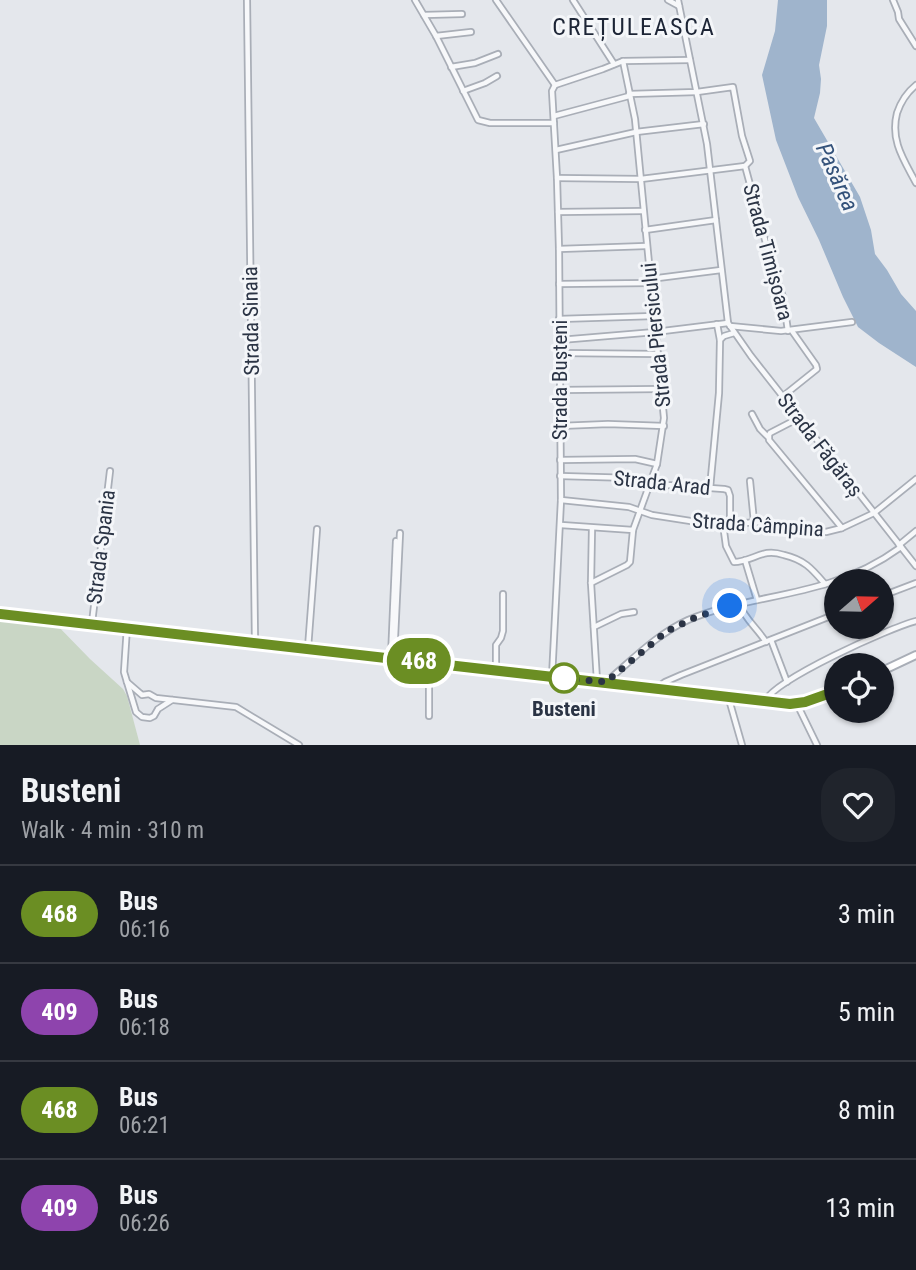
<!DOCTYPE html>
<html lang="en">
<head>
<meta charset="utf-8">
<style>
  body { margin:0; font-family:"Roboto Condensed",sans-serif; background:#20242c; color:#f1f3f6; height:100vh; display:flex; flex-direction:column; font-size:26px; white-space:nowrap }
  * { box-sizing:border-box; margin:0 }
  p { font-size:23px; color:#9ea1a6 }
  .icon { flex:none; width:38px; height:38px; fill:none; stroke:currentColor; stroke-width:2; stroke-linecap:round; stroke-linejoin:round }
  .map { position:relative; height:745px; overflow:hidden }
  .details { display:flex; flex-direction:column; background:#171b24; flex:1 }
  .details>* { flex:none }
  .badge { padding:0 14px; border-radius:23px; font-size:24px; line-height:46px }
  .needle { width:46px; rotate:70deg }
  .buttons { position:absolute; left:824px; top:569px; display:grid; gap:14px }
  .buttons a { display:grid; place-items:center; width:70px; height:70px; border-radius:50%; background:#171b24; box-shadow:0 2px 5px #0004; font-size:35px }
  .you { position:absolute; width:35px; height:35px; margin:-18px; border:5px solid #fff; border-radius:50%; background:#1a73e8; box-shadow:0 0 0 10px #1a73e833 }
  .map>.badge { position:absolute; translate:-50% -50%; box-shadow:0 0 0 4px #fff }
  .round { display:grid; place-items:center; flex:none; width:74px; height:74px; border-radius:28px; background:#20242c }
  .headline { display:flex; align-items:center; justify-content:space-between; height:119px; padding:0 21px }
  h1 { font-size:33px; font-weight:700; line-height:52px }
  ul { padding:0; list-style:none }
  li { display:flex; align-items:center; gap:21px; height:98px; padding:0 21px; border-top:2px solid #363941 }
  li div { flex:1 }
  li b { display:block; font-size:26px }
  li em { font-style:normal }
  li .badge { min-width:77px; font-weight:700; text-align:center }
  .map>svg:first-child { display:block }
  .green { fill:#c9d6c5 }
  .water { fill:#9fb4cc }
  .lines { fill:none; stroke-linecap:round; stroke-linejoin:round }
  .minor-casing { stroke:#a9aeb7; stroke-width:8 }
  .secondary-casing { stroke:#a9aeb7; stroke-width:10 }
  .minor { stroke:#f7f8fa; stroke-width:4.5 }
  .secondary { stroke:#fff; stroke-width:6 }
  .line-casing { stroke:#fff; stroke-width:16 }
  .line { stroke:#6b8e23; stroke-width:10 }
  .walk { stroke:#2b3445; stroke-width:7; stroke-dasharray:0 12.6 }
  .stop-dot { fill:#fff; stroke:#6b8e23; stroke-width:3.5 }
  .labels { text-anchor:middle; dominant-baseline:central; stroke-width:6; stroke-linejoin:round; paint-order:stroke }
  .street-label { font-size:21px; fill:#2b3445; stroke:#f4f6f9 }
  .stop-label { font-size:21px; font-weight:bold; fill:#2b3445; stroke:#f4f6f9 }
  .water-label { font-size:23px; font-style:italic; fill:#34527a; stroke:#f4f6f9 }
  .quarter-label { font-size:24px; letter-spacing:2px; fill:#1d2536; stroke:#f4f6f9 }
</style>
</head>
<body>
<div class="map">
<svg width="916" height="745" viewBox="0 0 916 745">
  <rect width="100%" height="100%" fill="#e4e7ec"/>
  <polygon class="green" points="0,616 53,621 90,659 123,689 127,696 140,745 0,745"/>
  <polygon class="water" points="778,0 827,0 827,26 819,65 821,79 820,93 814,118 860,197 871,230 875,254 887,270 901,294 916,311 916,367 879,343 858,327 843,297 819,240 798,197 776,140 762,75 775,31"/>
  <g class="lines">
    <defs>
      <g id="minor">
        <polyline points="247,0 255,641"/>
        <polyline points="415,0 436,36 478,120 490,123 554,123"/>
        <polyline points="496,0 555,85"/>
        <polyline points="573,0 614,64"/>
        <polyline points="668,0 679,6"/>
        <polyline points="678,0 707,144 728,323 751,356 916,566"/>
        <polyline points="893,0 898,12 899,19 916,46"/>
        <polyline points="424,15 462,14"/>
        <polyline points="436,36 471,32"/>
        <polyline points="451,67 475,63 498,54"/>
        <polyline points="555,85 603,69 623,61 690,60"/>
        <path d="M916,85C906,93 901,101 897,113C890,141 904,160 916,183"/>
        <polyline points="463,91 485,83 497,76"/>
        <polyline points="629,94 697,92 733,87 742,136 750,161 745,166"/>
        <polyline points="554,116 629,96"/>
        <polyline points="556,150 636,132 704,124"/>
        <polyline points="557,178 641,179 745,166 774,273 783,297 788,331"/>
        <polyline points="558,212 643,211"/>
        <polyline points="645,230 716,220"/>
        <polyline points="559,249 646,246"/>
        <polyline points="650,279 721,270"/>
        <polyline points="559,284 650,283"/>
        <polyline points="559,319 654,316"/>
        <polyline points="717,324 720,340"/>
        <polyline points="730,326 781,331 852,322"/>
        <polyline points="560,340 655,332 728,323"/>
        <polyline points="560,353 658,354"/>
        <polyline points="560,390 661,389"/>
        <polyline points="782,397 817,369 816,365 792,331"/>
        <polyline points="752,414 760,429 768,437"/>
        <polyline points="799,418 770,433 769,435 769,440 842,528"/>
        <polyline points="560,426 608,424 664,426"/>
        <polyline points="560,460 635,459 657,464"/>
        <polyline points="560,476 632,478 667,485 724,489 728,490 730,496 730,524"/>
        <polyline points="750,481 754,522"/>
        <polyline points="710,488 719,393 720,340 724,336 734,333"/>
        <polyline points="561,500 629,507 652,515 697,522 723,524 763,522 826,532 842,528 874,513 916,479"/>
        <path d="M723,524L726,546L734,562C746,562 756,555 767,553C773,552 778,553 784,555C805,560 812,569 825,584"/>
        <polyline points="561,525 633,530"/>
        <polyline points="592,528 591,583 597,681"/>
        <polyline points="899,545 916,531"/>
        <polyline points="745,560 757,600"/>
        <polyline points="591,583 627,565 630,562 633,530 657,464 664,418 635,119 623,61"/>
        <polyline points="882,596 916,583"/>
        <path d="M739,604C745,619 757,628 766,642"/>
        <polyline points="92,623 110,471"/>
        <polyline points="127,627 124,672 136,712 142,717 150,718 154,716 158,709 172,700"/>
        <polyline points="594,627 621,614 634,612"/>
        <polyline points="771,640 787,682"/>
        <polyline points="308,648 317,529"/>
        <polyline points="391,657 396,541"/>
        <polyline points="394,658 400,533"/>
        <polyline points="429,662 429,716"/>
        <polyline points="496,670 496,645 501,638 503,631 503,594"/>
        <polyline points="552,677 561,500 559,249 557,178 552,91 555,85"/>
        <polyline points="127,682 142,695 149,694 156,698 236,707 299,745"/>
        <path d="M606,682C632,660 657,634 688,620C733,601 782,598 829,583C855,575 879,563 901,547"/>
        <polyline points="657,688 665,682 681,675 836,614"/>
        <polyline points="728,696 742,745"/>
        <path d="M765,701C776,679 889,628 916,621"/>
        <polyline points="797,704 817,745"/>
      </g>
      <g id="secondary">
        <polyline points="0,614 210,636 790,704 805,702 836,691"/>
        <polyline points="882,671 916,655"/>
      </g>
    </defs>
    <use href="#minor" class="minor-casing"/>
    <use href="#secondary" class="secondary-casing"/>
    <use href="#minor" class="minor"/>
    <use href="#secondary" class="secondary"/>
  </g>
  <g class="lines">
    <defs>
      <polyline id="line" points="0,614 790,704 805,702 836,691"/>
    </defs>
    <use href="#line" class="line-casing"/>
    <use href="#line" class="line"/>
    <polyline class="walk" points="564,678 606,682 667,631 696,617 730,606"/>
  </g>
  <circle class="stop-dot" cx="564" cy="678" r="14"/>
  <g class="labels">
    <g class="street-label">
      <text transform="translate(768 252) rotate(75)">Strada Timișoara</text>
      <text transform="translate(251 321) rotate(-91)">Strada Sinaia</text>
      <text transform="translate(656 335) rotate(-96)">Strada Piersicului</text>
      <text transform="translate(560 380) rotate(-90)">Strada Bușteni</text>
      <text transform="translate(820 445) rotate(52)">Strada Făgăraș</text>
      <text transform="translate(662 483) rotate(6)">Strada Arad</text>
      <text transform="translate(758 525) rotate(4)">Strada Câmpina</text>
      <text transform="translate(101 547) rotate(-83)">Strada Spania</text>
    </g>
    <g class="stop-label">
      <text x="564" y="709">Busteni</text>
    </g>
    <g class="water-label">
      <text transform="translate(837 177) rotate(66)">Pasărea</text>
    </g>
    <g class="quarter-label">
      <text x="634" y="27">CREȚULEASCA</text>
    </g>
  </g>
</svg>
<div class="buttons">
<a><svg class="needle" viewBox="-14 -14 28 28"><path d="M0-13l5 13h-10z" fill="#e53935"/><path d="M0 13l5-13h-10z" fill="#9ea1a6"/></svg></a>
<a><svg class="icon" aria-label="locate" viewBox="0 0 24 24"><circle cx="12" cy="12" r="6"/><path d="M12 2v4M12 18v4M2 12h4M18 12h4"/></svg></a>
</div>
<div class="you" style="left:730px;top:606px"></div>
<b class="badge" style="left:419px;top:661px;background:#6b8e23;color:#fff">468</b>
</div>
<section class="details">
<div class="headline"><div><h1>Busteni</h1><p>Walk · 4 min · 310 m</p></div><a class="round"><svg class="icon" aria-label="heart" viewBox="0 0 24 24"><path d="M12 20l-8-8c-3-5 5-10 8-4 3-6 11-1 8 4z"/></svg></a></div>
<ul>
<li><span class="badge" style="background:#6b8e23;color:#fff">468</span><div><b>Bus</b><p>06:16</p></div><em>3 min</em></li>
<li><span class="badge" style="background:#8e44ad;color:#fff">409</span><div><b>Bus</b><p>06:18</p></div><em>5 min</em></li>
<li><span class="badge" style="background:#6b8e23;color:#fff">468</span><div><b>Bus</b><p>06:21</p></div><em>8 min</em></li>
<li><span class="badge" style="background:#8e44ad;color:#fff">409</span><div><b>Bus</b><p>06:26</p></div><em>13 min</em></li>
</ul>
</section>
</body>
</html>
